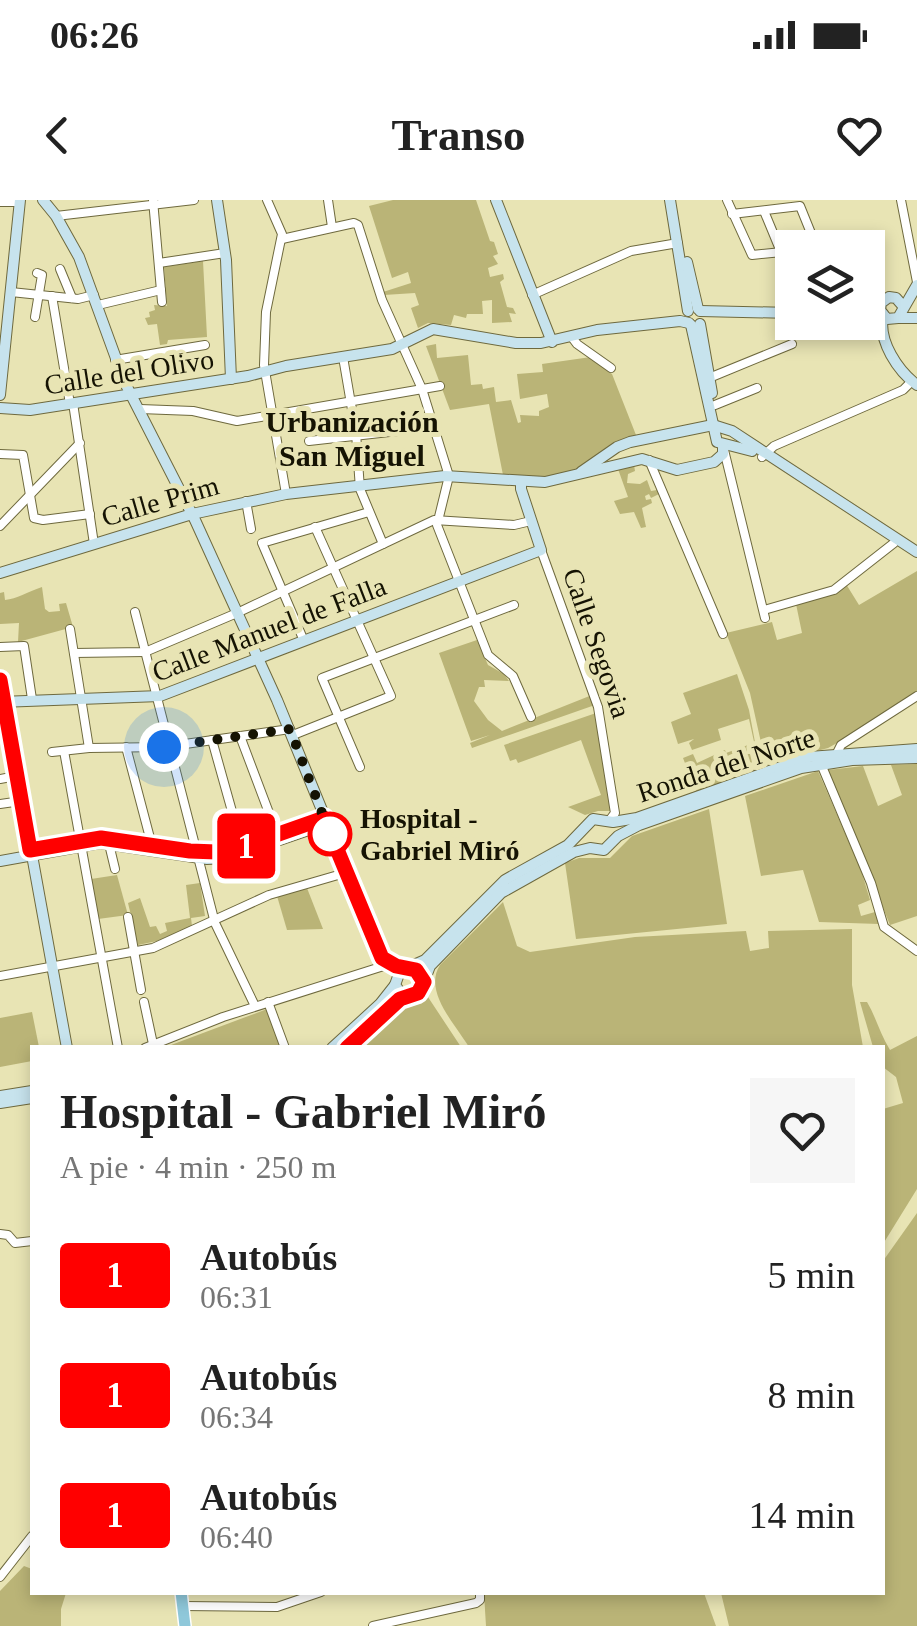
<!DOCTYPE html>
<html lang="es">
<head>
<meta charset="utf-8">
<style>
  body { margin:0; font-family:Georgia,serif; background:#f6f6f6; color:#222; height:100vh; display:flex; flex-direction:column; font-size:38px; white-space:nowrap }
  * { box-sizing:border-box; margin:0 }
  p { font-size:32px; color:#767676 }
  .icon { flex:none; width:55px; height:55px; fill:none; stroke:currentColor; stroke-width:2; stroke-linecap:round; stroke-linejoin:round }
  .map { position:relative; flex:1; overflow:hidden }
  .details { position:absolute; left:30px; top:845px; width:855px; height:550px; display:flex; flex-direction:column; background:#fff; border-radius:0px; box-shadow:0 5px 15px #0003 }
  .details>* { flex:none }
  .badge { padding:0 20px; border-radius:8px; font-size:35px; line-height:65px }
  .buttons { position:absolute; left:775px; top:30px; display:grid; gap:20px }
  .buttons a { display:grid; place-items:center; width:110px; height:110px; border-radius:0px; background:#fff; box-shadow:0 5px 15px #0003; font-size:50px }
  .you { position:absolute; width:50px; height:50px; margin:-25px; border:8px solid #fff; border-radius:50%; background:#1a73e8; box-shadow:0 0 0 15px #1a73e833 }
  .map>.badge { position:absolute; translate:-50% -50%; box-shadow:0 0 0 5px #fff }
  .round { display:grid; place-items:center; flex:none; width:105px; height:105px; border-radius:0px; background:#f6f6f6 }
  .summary { display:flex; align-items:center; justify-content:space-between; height:170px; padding:0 30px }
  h1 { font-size:48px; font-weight:600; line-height:75px }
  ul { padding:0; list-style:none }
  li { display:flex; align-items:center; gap:30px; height:120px; padding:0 30px }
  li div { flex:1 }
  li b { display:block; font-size:38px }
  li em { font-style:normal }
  li .badge { min-width:110px; font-weight:700; text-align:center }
  .status { display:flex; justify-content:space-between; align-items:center; height:70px; padding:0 50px; background:#fff; direction:ltr }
  .status svg { height:28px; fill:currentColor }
  header { display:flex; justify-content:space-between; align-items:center; height:130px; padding:0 30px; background:#fff; font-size:45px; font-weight:600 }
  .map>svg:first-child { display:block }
  .green { fill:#bab477 }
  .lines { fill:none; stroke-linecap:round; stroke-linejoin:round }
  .street-casing { stroke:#6e693e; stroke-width:10 }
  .secondary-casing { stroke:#6e693e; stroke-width:12 }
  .primary-casing { stroke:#fff; stroke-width:14 }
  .street { stroke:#fff; stroke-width:8 }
  .secondary { stroke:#c7e3ed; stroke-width:10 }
  .primary { stroke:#8fc8da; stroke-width:11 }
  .line-casing { stroke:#fff; stroke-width:22 }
  .line { stroke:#f00; stroke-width:15 }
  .walk { stroke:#151303; stroke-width:10; stroke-dasharray:0 18 }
  .stop-dot { fill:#fff; stroke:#f00; stroke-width:5 }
  .labels { text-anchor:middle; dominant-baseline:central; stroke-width:10; stroke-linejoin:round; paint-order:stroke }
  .street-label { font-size:28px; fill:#151303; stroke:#e8e4b4 }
  .stop-label { font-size:28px; font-weight:bold; fill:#151303; stroke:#e8e4b4; text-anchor:start }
  .neighbourhood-label { font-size:30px; font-weight:bold; fill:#151303; stroke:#e8e4b4 }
</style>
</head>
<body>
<div class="status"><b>06:26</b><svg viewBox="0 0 49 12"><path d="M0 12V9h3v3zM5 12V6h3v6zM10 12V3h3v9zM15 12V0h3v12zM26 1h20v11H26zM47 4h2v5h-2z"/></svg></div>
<header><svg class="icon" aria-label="back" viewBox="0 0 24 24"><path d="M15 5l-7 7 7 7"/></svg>Transo<svg class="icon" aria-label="heart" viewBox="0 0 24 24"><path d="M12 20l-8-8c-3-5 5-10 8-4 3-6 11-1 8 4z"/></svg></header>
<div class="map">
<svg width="917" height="1426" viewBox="0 0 917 1426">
  <rect width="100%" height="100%" fill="#e8e4b4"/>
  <g class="green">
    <polygon points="393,0 476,0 490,41 494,42 498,54 493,56 498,64 488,68 490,77 503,74 504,79 500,82 507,107 513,108 516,114 509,113 512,122 492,123 492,100 482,101 483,114 467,114 466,118 454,115 451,125 428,123 418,128 411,108 419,105 415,93 384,95 383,92 411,83 408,72 392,78 369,6"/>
    <polygon points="203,61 207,137 168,140 167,144 160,145 157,124 148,125 145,118 150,117 149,112 155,110 154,105 167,106 164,67"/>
    <path d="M436,144L437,158L468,155L471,185L482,184L483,189L494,187L496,202L511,200L518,223L521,222L520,215L539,216V211L549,207L547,194L520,199L517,174L543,172L542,164L591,157L612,174L636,235C613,240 600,255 581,266C557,280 530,277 503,275L489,204L450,210L426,146Z"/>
    <polygon points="634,265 635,271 628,274 627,283 640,284 647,280 651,291 657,290 659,294 651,298 649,294 645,296 646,300 651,299 652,303 642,308 646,327 641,328 634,312 620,314 614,301 628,297 618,269"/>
    <polygon points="917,371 917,491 884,517 828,548 766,565 750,493 726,433 772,422 777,440 802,433 796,404 846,384 859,405"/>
    <path d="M42,387L45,409L49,412L60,411L59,404L66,403L73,427L18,442L19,423L0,424V393L4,392L5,400C17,399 27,392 42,387Z"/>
    <polygon points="477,440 488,465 504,474 509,481 484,480 485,487 479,487 474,501 488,520 502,531 592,495 595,505 472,548 470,543 490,535 471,541 439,453"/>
    <polygon points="737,474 749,510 760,569 749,519 718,529 721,540 692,550 689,543 694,539 678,544 671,522 691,514 683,493"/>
    <polygon points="596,513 613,611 598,611 585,615 568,607 601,595 581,540 518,563 516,559 510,561 504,545"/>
    <polygon points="748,545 746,554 750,554 754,571 696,591 693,582 695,579 741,561 740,556 735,557 736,561 694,576 690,576 683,558 693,554 697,563 725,550 726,553"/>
    <polygon points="917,564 917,716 890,725 828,570 863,566 878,606 902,595 891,565"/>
    <polygon points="818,571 861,670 870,700 858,705 861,716 875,712 879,724 819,722 803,670 761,676 745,596"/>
    <polygon points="709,609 727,724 576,739 565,663 579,658 610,658 632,636"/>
    <polygon points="117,675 128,715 98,719 91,679"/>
    <polygon points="200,683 205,716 191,718 192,726 157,741 138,745 128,703 140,698 150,727 156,726 160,734 167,731 165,723 190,718 186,685"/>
    <polygon points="307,688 323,729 287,730 277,696"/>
    <path d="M503,702L517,746L530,752L635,737L746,731L750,751L769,748L768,731L852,729V785L863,847H469C455,824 423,791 440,765Z"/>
    <polygon points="426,794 461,847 356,848 400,804 417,800"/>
    <path d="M860,802H867C876,817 880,834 890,850L917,836V989L883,1044V909L903,903L896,877L883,867L882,848L873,847Z"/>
    <polygon points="267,809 280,847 163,848"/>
    <polygon points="32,812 39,847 32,848 32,861 0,867 0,818"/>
    <polygon points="917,1013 917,1426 729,1426 721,1393 882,1392 883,1061"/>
    <polygon points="24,1366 32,1369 32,1392 66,1393 61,1409 61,1426 0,1426 0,1391"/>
    <polygon points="484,1393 704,1393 716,1426 486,1426"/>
  </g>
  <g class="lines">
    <defs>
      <g id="street">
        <polyline points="153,0 162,102"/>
        <polyline points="267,0 282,34 266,112 264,165 286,294"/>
        <polyline points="328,0 332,27"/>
        <polyline points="727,0 752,55 792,51"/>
        <polyline points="901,0 917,82"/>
        <polyline points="0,2 20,2"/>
        <polyline points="764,11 781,52"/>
        <polyline points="732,14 800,6 817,48"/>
        <polyline points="56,16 194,0"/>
        <polyline points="282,39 354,23 358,25 382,100 422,189 449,276 437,325 488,455 513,476 531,517"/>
        <polyline points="159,63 225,53"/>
        <polyline points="60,69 72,98"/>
        <polyline points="11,92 78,99 94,95"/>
        <polyline points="532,95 631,51 678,43"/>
        <polyline points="52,96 70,204"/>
        <polyline points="98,105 161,90"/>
        <polyline points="35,117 42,75 37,73"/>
        <polyline points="571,136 577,144 611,168"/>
        <polyline points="343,157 356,233 360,289 383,344"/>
        <polyline points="115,160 205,145"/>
        <polyline points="709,178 792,144"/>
        <polyline points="73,203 94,344"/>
        <polyline points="715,205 757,188"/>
        <polyline points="140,209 193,211 237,221 440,186"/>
        <polyline points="309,241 434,227"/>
        <polyline points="724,250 765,418"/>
        <polyline points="0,254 23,255 34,318 43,320 90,314"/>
        <polyline points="762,257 774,246 903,190 912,181"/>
        <polyline points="649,260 723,434"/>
        <polyline points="246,301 251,329"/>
        <polyline points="0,326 80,243"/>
        <polyline points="541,350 598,507 615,613 609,621"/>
        <polyline points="764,410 834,390 894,343"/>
        <polyline points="135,412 215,723 255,806"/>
        <polyline points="70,429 89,548"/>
        <polyline points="304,441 262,343 369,312"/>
        <polyline points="0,447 24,446 32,499"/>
        <polyline points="74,453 145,452 237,413 434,320 514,325 531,321"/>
        <polyline points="293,535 391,496 315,327"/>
        <polyline points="240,536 277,634"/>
        <polyline points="212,540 242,647"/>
        <polyline points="126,547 150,638 146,648"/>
        <polyline points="64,551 118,848"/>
        <polyline points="52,552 89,548 164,547 290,529"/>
        <polyline points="837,553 841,545 917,496"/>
        <polyline points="821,564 871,683 884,727 917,751"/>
        <polyline points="360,567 322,478 514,405"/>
        <polyline points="0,579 16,576"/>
        <polyline points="0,604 21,601"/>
        <polyline points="109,644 115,669"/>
        <polyline points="128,717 141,790"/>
        <polyline points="0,776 153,748 269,695 345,673"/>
        <polyline points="144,802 153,844"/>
        <polyline points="268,802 285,848"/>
        <polyline points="145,848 223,817 390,764"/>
        <polyline points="0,1034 8,1035 15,1043 32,1041"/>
        <polyline points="0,1377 32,1336"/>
        <polyline points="183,1406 277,1407 321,1392"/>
        <polyline points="373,1426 476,1403 480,1400 480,1392"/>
      </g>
      <g id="secondary">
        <polyline points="43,0 56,16 79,57 125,183 195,320 277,500 382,757 390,764 405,768"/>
        <polyline points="217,0 226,60 231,179"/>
        <polyline points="496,0 552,142"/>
        <polyline points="670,0 688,111"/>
        <polyline points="687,62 698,109"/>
        <polyline points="868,104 883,100"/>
        <polyline points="903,106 896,98 889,97 881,103 880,110 887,119 898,118 917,85"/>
        <polyline points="700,111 792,113"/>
        <path d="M883,117C878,141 898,171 917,185"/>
        <polyline points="898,118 917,118"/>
        <polyline points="700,124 712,193"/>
        <polyline points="691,125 717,242 752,251"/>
        <polyline points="0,195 20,0"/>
        <polyline points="0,208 30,210 248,176 286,166 392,149 433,129 516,143 541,143 597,130 680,121 689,123"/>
        <polyline points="581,272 617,247 630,242 713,225 732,231 917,352"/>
        <polyline points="0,373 192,314 286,294 445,276 545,282 642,259 677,270 714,262 723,254 723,245"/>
        <polyline points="0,479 67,848"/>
        <polyline points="0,502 160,496 541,350 521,289 521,281"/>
        <polyline points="205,653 242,647 324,617"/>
        <polyline points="0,661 100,643 207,659 227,658 326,624"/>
        <polyline points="408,796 400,792 395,785 400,771 425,760 505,680 568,645 593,619 613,622 637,618 809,557 917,549"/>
        <polyline points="332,848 380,804 395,785"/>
        <polyline points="347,848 400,799 421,790 430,766 501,693 574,652 590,648 604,650 618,636 639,625 801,568 852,560 917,558"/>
        <polyline points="0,896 32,891"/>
        <polyline points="0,903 32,898"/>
      </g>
      <polyline id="primary" points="181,1392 185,1426"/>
    </defs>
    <use href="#street" class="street-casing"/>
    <use href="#secondary" class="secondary-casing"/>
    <use href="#primary" class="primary-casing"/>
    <use href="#street" class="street"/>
    <use href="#secondary" class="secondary"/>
    <use href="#primary" class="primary"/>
  </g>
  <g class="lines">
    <defs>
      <polyline id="line" points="0,480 30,650 101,638 190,651 217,652 242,647 324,618 382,758 396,766 416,770 424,782 418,793 400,799 347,848"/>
    </defs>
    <use href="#line" class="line-casing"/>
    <use href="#line" class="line"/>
    <polyline class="walk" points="164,547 290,529 330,634"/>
  </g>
  <circle class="stop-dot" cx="330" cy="634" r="20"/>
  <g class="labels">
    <g class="street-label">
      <text transform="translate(129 172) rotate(-9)">Calle del Olivo</text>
      <text transform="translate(160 301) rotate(-16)">Calle Prim</text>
      <text transform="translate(269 429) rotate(-21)">Calle Manuel de Falla</text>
      <text transform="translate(597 443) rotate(71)">Calle Segovia</text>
      <text transform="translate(726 565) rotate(-18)">Ronda del Norte</text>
    </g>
    <g class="stop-label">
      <text x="360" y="618">Hospital -<tspan x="360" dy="32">Gabriel Miró</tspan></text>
    </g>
    <g class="neighbourhood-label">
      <text x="352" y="221">Urbanización<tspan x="352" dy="34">San Miguel</tspan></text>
    </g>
  </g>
</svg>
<div class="buttons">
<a><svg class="icon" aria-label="layers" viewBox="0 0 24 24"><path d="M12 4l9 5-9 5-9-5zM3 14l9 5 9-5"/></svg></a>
</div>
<div class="you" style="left:164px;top:547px"></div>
<b class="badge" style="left:246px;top:646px;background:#f00;color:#fff">1</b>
<section class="details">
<div class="summary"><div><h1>Hospital - Gabriel Miró</h1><p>A pie · 4 min · 250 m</p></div><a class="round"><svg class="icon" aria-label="heart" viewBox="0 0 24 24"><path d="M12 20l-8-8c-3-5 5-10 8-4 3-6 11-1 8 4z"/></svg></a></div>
<ul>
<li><span class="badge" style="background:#f00;color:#fff">1</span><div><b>Autobús</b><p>06:31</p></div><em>5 min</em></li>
<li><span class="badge" style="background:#f00;color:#fff">1</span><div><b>Autobús</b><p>06:34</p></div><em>8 min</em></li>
<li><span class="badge" style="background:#f00;color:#fff">1</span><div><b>Autobús</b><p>06:40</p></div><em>14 min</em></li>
</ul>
</section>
</div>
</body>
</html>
